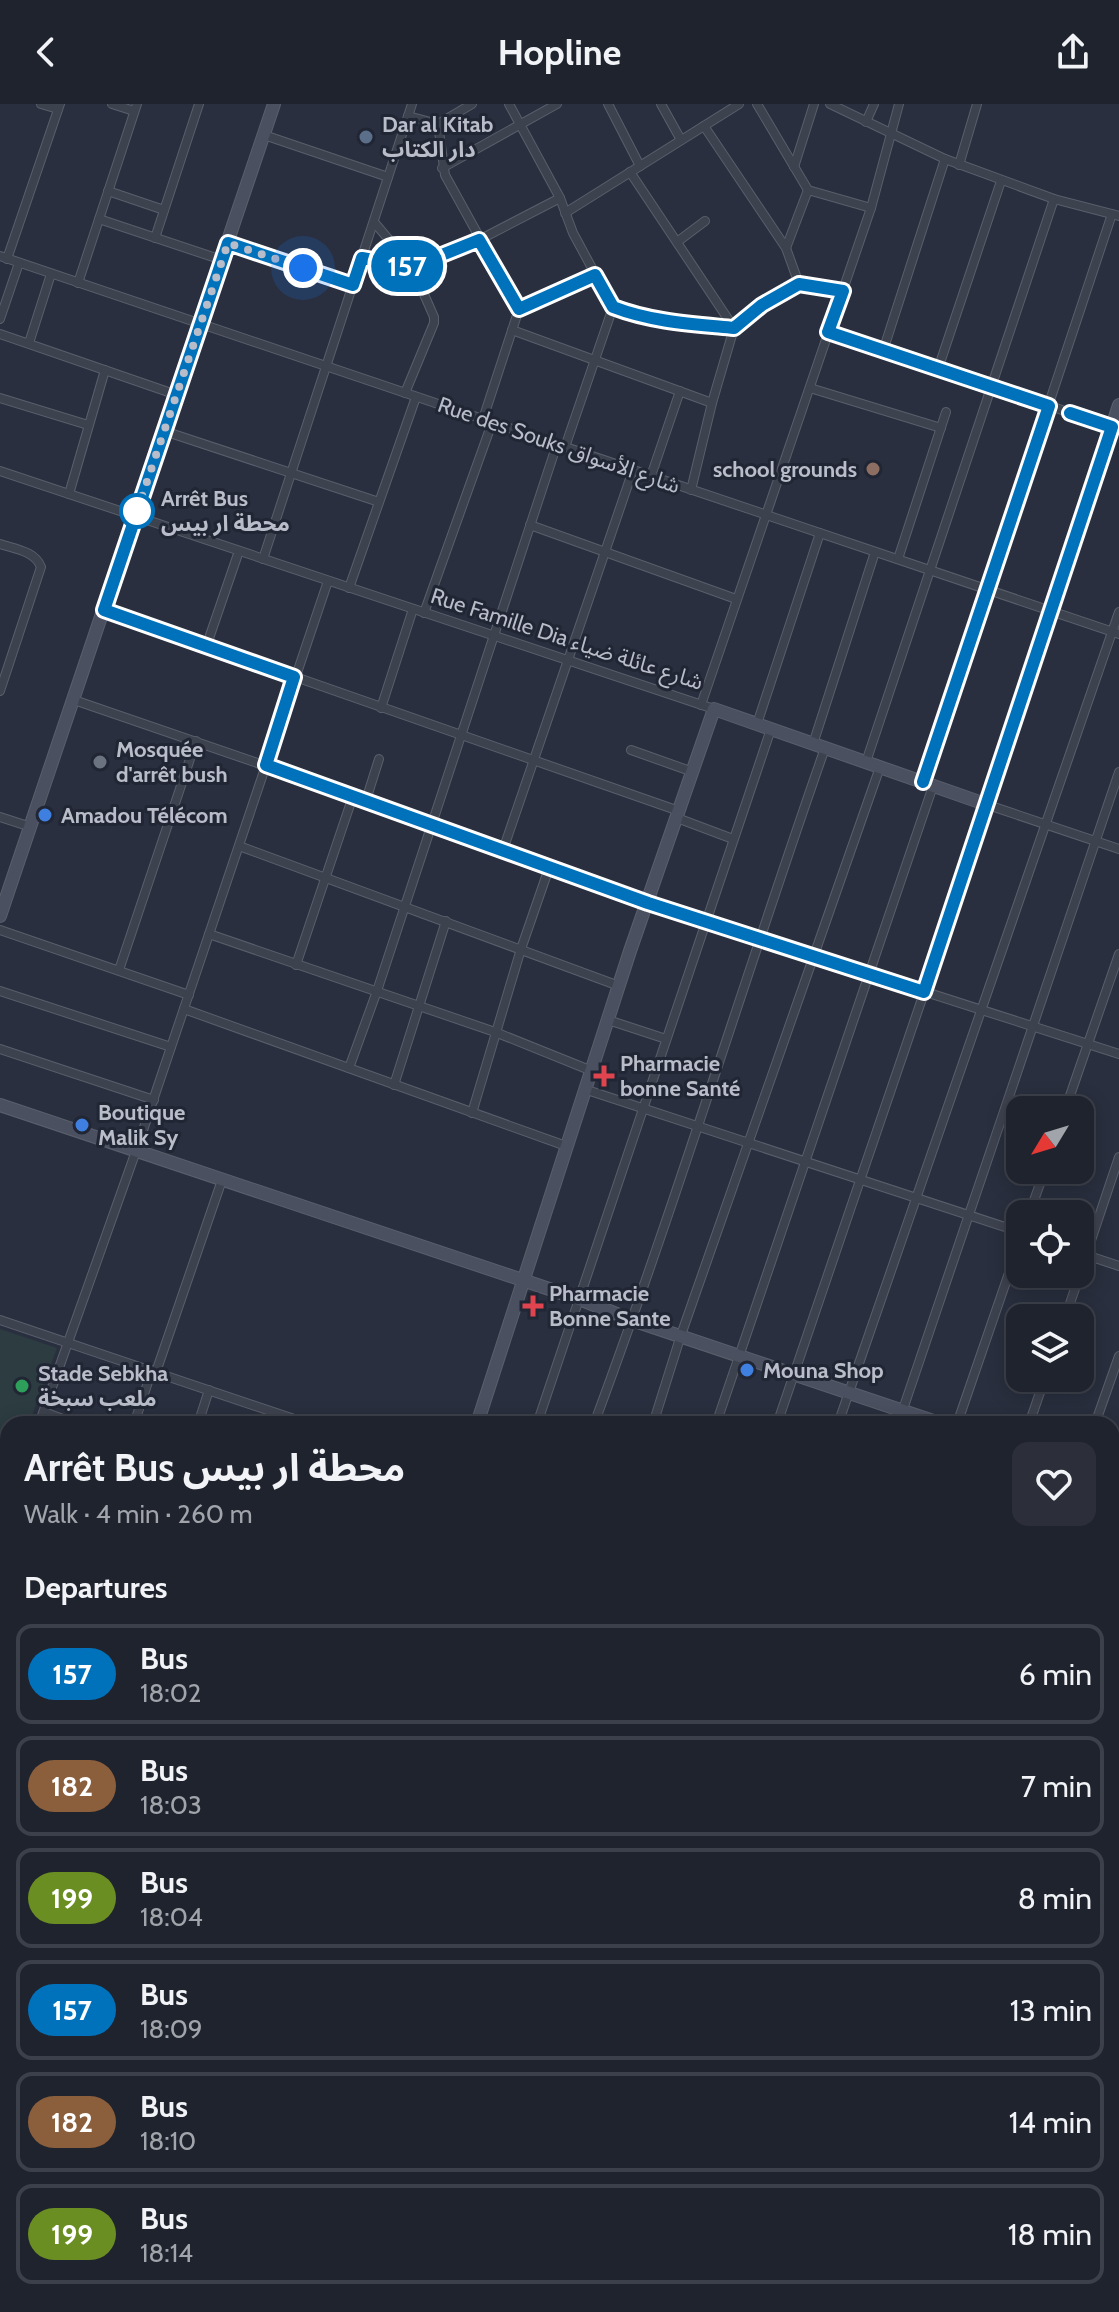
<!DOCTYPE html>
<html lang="en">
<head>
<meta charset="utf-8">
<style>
  body { margin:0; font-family:Cabin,"Noto Sans Arabic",sans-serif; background:#2c2f3a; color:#f1f3f6; height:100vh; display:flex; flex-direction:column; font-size:30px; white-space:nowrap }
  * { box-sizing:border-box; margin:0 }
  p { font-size:26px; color:#a1a4aa }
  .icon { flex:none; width:44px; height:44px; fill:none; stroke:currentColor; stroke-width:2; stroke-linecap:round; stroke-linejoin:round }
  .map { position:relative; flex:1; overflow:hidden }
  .drawer { position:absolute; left:0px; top:1312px; width:1120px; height:896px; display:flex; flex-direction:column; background:#1f232e; border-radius:24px 24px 0 0; box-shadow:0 4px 20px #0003,0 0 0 2px #3c404a }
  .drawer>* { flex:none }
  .badge { padding:0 16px; border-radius:26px; font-size:28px; line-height:52px }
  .needle { width:52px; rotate:232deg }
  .buttons { position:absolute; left:1006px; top:992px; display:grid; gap:16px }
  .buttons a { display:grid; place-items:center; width:88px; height:88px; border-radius:16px; background:#1f232e; box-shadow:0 4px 20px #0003,0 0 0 2px #3c404a; font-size:40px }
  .you { position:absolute; width:40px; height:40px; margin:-20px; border:6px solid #fff; border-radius:50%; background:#1a73e8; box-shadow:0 0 0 12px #1a73e833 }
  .map>.badge { position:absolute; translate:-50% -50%; box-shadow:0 0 0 4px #fff }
  h2 { padding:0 24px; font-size:30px; line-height:72px }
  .round { display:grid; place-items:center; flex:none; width:84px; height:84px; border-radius:16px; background:#2c2f3a }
  .headline { display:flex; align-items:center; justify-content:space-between; height:136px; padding:0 24px }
  h1 { font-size:38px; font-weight:700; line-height:60px }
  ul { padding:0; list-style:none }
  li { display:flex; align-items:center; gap:24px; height:100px; margin:0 16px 12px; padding:0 8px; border:4px solid #3c404a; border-radius:16px }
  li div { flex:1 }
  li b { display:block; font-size:30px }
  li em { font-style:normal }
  li .badge { min-width:88px; font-weight:700; text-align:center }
  header { display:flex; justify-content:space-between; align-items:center; height:104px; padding:0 24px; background:#1f232e; font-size:36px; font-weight:700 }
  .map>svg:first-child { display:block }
  .green { fill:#2c3c40 }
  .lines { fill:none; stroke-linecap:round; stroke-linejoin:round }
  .street-casing { stroke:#5a5f6c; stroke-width:10 }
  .secondary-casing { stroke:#5a5f6c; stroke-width:14 }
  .street { stroke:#3d424f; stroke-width:8 }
  .secondary { stroke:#4b5061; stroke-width:12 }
  .line-casing { stroke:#fff; stroke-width:18 }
  .line { stroke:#0072bc; stroke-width:12 }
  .walk { stroke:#b9bdc9; stroke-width:8; stroke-dasharray:0 14.4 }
  .service-dot { fill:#5c6f8a; stroke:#212634; stroke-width:3 }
  .education-dot { fill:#8d6e63; stroke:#212634; stroke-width:3 }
  .stop-dot { fill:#fff; stroke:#0072bc; stroke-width:4 }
  .worship-dot { fill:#6b7280; stroke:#212634; stroke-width:3 }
  .shop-dot { fill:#3f7fe0; stroke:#212634; stroke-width:3 }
  .health-dot { fill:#e0444e; stroke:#212634; stroke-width:3 }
  .leisure-dot { fill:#2e9e5b; stroke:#212634; stroke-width:3 }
  .labels { text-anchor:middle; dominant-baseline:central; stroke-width:6; stroke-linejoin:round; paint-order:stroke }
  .poi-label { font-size:22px; font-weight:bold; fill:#b9bdc9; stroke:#212634; text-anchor:start }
  .street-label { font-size:22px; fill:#b9bdc9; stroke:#212634 }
  .stop-label { font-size:22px; font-weight:bold; fill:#b9bdc9; stroke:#212634; text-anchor:start }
</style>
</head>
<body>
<header><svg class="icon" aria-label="back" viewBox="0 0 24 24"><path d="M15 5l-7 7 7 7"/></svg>Hopline<svg class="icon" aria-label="share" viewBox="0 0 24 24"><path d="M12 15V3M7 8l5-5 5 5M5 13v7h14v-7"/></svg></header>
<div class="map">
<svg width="1119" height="2208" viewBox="0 0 1119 2208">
  <rect width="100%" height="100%" fill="#292f3e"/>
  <polygon class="green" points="0,1225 57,1244 29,1320 8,1320 8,1378 0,1400"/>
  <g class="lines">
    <defs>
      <g id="street">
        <polyline points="41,0 58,5"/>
        <polyline points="112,0 134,7"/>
        <path d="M509,0L560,94L573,129L613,203C652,218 692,220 734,224"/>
        <polyline points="608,0 640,62"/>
        <polyline points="661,0 681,36"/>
        <polyline points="757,0 808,86"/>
        <polyline points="830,0 945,55 1054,95 1119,112"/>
        <polyline points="408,12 438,20 472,0"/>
        <polyline points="866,18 874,0"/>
        <polyline points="438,20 445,71 519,205 483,315"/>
        <polyline points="704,22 786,144 799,180"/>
        <polyline points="264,31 388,73"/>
        <polyline points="959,61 977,0"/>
        <polyline points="794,63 814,0"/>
        <polyline points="442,64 557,0"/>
        <polyline points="630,68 734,224"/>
        <polyline points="108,87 164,106"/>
        <polyline points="565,109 739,0"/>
        <polyline points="99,115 222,156"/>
        <polyline points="374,118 412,163 434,213 434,219 405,289"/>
        <polyline points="155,134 199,0"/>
        <polyline points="677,138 705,117"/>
        <polyline points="228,139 353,181"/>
        <polyline points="786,144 808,86 871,104"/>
        <polyline points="0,152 1119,530"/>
        <polyline points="362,154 412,163 479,136 560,94"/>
        <polyline points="7,155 60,0"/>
        <polyline points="78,179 137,0"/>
        <polyline points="519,205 595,171"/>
        <polyline points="0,215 19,159"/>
        <polyline points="512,226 712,299"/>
        <polyline points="828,228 1119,325"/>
        <polyline points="0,230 177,291"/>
        <polyline points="29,239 51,170"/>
        <polyline points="883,247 945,55"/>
        <polyline points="938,265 1001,77"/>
        <polyline points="810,284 941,324"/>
        <polyline points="0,294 88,321"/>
        <polyline points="164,327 379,398"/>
        <polyline points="565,343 613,203"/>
        <polyline points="0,367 714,605"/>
        <polyline points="651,372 680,287"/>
        <polyline points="691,386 712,299 734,224 762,201 799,180 843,187"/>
        <polyline points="69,390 105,266"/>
        <polyline points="530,421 736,495"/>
        <path d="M0,440C15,445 35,447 41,463L0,587"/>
        <polyline points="263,455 412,0"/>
        <polyline points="898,455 946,308"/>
        <polyline points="349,484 416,293"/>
        <polyline points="104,506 679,707"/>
        <polyline points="424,509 492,319"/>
        <polyline points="206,543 239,447"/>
        <polyline points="74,596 432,719 648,799 1119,950"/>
        <polyline points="701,601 871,104 899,0"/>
        <polyline points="381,604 413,505"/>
        <polyline points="757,620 820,429"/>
        <polyline points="813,640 875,448"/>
        <polyline points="631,646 693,668"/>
        <polyline points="866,658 1054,95"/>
        <polyline points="923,678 1112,110"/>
        <polyline points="366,696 379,655"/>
        <polyline points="0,713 31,723"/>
        <polyline points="677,714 733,735"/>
        <polyline points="239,742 619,882"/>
        <polyline points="503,746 633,366"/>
        <polyline points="0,826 189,891"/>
        <polyline points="209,830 495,928 592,967"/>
        <polyline points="296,861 353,692"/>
        <polyline points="119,866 196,637"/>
        <polyline points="0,887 171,943"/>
        <polyline points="184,905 566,1042"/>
        <polyline points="608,916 666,935"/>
        <polyline points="0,945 154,996"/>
        <polyline points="349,964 377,887 557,340"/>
        <polyline points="394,981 446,817"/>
        <polyline points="584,985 1020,1128"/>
        <polyline points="1065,1006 1119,850"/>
        <polyline points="472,1009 521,845 549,764"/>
        <polyline points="1029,1110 1045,1066"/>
        <polyline points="1080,1149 1119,1162"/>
        <polyline points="1080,1169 1119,1053"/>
        <polyline points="1065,1214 1080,1170"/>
        <polyline points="0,1216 309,1320"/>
        <polyline points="156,1268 222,1076"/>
        <polyline points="44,1308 76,1320"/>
        <polyline points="39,1320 136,1047 328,477"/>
        <polyline points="134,1320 152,1266"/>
        <polyline points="198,1320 209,1286"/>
        <polyline points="537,1320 771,625"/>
        <path d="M594,1320C677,1097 746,869 825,644"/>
        <polyline points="653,1320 681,1231 880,663"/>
        <polyline points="716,1320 933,682"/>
        <polyline points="777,1320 988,701 1119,745"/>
        <polyline points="838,1320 1119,508"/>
        <polyline points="898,1320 1119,668"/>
        <polyline points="957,1320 1020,1137"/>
        <polyline points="1029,1320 1045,1274"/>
        <polyline points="1095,1320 1119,1252"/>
        <polyline points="0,1433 8,1410"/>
        <polyline points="1112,1449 1119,1429"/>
        <polyline points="0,1455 8,1458"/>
        <polyline points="0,1543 8,1545"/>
        <polyline points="1112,1595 1119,1598"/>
        <polyline points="1112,1630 1119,1633"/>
        <polyline points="0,1636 8,1639"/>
        <polyline points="1112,1668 1119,1671"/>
        <polyline points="0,1732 8,1734"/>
        <polyline points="0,1775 8,1771"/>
        <polyline points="1112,1805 1119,1785"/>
        <polyline points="0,1831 8,1847"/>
        <polyline points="0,1866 8,1862"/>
        <polyline points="0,1964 8,1960"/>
        <polyline points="1112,1994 1119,1975"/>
        <polyline points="1112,2017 1119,2019"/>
        <polyline points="0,2072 8,2068"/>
        <polyline points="0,2088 8,2091"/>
        <polyline points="1112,2175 1119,2154"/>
        <polyline points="0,2176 8,2179"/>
        <polyline points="424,2200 449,2208"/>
        <polyline points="1032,2200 1056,2208"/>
        <polyline points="67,2208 69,2200"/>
        <polyline points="231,2208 234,2200"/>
        <polyline points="290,2208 293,2200"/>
        <polyline points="355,2208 358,2200"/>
        <polyline points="413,2208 416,2200"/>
        <polyline points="474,2208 477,2200"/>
        <polyline points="537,2208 540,2200"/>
        <polyline points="596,2208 599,2200"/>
        <polyline points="658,2208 661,2200"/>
        <polyline points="727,2208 729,2200"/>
        <polyline points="794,2208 796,2200"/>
        <polyline points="854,2208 857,2200"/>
        <polyline points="920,2208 923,2200"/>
        <polyline points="979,2208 982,2200"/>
        <polyline points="1101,2208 1104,2200"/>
      </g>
      <g id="secondary">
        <polyline points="0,812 274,0"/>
        <polyline points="0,1001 579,1195 632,1216 942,1320"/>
        <polyline points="477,1320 630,847 714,605 988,701 1119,301"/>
        <polyline points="1112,1378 1119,1381"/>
        <polyline points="181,2208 183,2200"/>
      </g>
    </defs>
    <use href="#street" class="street-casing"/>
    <use href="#secondary" class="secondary-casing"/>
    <use href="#street" class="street"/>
    <use href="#secondary" class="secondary"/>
  </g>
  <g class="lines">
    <defs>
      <path id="line" d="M923,678L1049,302L828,228L843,187L799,180L762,201L734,224C692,220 652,218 613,203L595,171L519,205L479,136L412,163L362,154L353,181L228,139L104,506L294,573L266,661L648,799L924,888L1112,323L1070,309"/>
    </defs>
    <use href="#line" class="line-casing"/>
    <use href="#line" class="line"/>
    <polyline class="walk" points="137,407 135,413 228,139 303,164"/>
  </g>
  <circle class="service-dot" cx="366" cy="33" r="8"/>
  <circle class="education-dot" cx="873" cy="365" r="8"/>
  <circle class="stop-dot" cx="137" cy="407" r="16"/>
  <circle class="worship-dot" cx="100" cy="658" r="8"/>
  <g class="shop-dot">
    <circle cx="45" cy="711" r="8"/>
    <circle cx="82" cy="1021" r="8"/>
    <circle cx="747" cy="1266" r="8"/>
  </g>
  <g class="health-dot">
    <path d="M600 960h8v8h8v8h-8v8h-8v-8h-8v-8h8z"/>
    <path d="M529 1190h8v8h8v8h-8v8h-8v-8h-8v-8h8z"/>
  </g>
  <circle class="leisure-dot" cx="22" cy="1282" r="8"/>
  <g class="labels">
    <g class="poi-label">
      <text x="382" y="20">Dar al Kitab<tspan x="382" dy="25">دار الكتاب</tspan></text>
      <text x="857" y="365" text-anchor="end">school grounds</text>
      <text x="116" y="645">Mosquée<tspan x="116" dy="25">d'arrêt bush</tspan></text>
      <text x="61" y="711">Amadou Télécom</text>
      <text x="620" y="959">Pharmacie<tspan x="620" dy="25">bonne Santé</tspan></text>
      <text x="98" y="1008">Boutique<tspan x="98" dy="25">Malik Sy</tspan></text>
      <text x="549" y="1189">Pharmacie<tspan x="549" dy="25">Bonne Sante</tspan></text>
      <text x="763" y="1266">Mouna Shop</text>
      <text x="38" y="1269">Stade Sebkha<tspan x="38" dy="25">ملعب سبخة</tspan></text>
    </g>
    <g class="street-label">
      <text transform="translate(559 341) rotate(19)">Rue des Souks شارع الأسواق</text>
      <text transform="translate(567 535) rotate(18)">Rue Famille Dia شارع عائلة ضياء</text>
    </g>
    <g class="stop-label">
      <text x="161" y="394">Arrêt Bus<tspan x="161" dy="25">محطة ار بيس</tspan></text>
    </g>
  </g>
</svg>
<div class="buttons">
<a><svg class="needle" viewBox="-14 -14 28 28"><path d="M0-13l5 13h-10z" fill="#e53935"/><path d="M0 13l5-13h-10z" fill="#a1a4aa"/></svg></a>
<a><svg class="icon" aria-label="locate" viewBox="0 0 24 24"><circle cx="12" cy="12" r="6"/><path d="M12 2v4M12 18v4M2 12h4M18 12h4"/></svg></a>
<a><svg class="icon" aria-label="layers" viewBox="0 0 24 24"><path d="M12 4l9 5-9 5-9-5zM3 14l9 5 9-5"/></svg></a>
</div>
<div class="you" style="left:303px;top:164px"></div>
<b class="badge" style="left:407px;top:162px;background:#0072bc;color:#fff">157</b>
<section class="drawer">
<div class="headline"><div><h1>Arrêt Bus محطة ار بيس</h1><p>Walk · 4 min · 260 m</p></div><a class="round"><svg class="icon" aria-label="heart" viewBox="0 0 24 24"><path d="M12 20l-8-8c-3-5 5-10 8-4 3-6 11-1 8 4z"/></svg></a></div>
<h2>Departures</h2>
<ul>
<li><span class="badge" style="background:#0072bc;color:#fff">157</span><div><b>Bus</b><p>18:02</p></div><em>6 min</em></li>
<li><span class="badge" style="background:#8b5e3c;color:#fff">182</span><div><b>Bus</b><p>18:03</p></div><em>7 min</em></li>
<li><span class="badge" style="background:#6b8e23;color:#fff">199</span><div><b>Bus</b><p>18:04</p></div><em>8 min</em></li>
<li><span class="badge" style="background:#0072bc;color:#fff">157</span><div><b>Bus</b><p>18:09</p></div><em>13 min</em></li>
<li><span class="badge" style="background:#8b5e3c;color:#fff">182</span><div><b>Bus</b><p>18:10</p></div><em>14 min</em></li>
<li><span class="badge" style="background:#6b8e23;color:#fff">199</span><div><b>Bus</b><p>18:14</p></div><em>18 min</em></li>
</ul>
</section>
</div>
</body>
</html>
